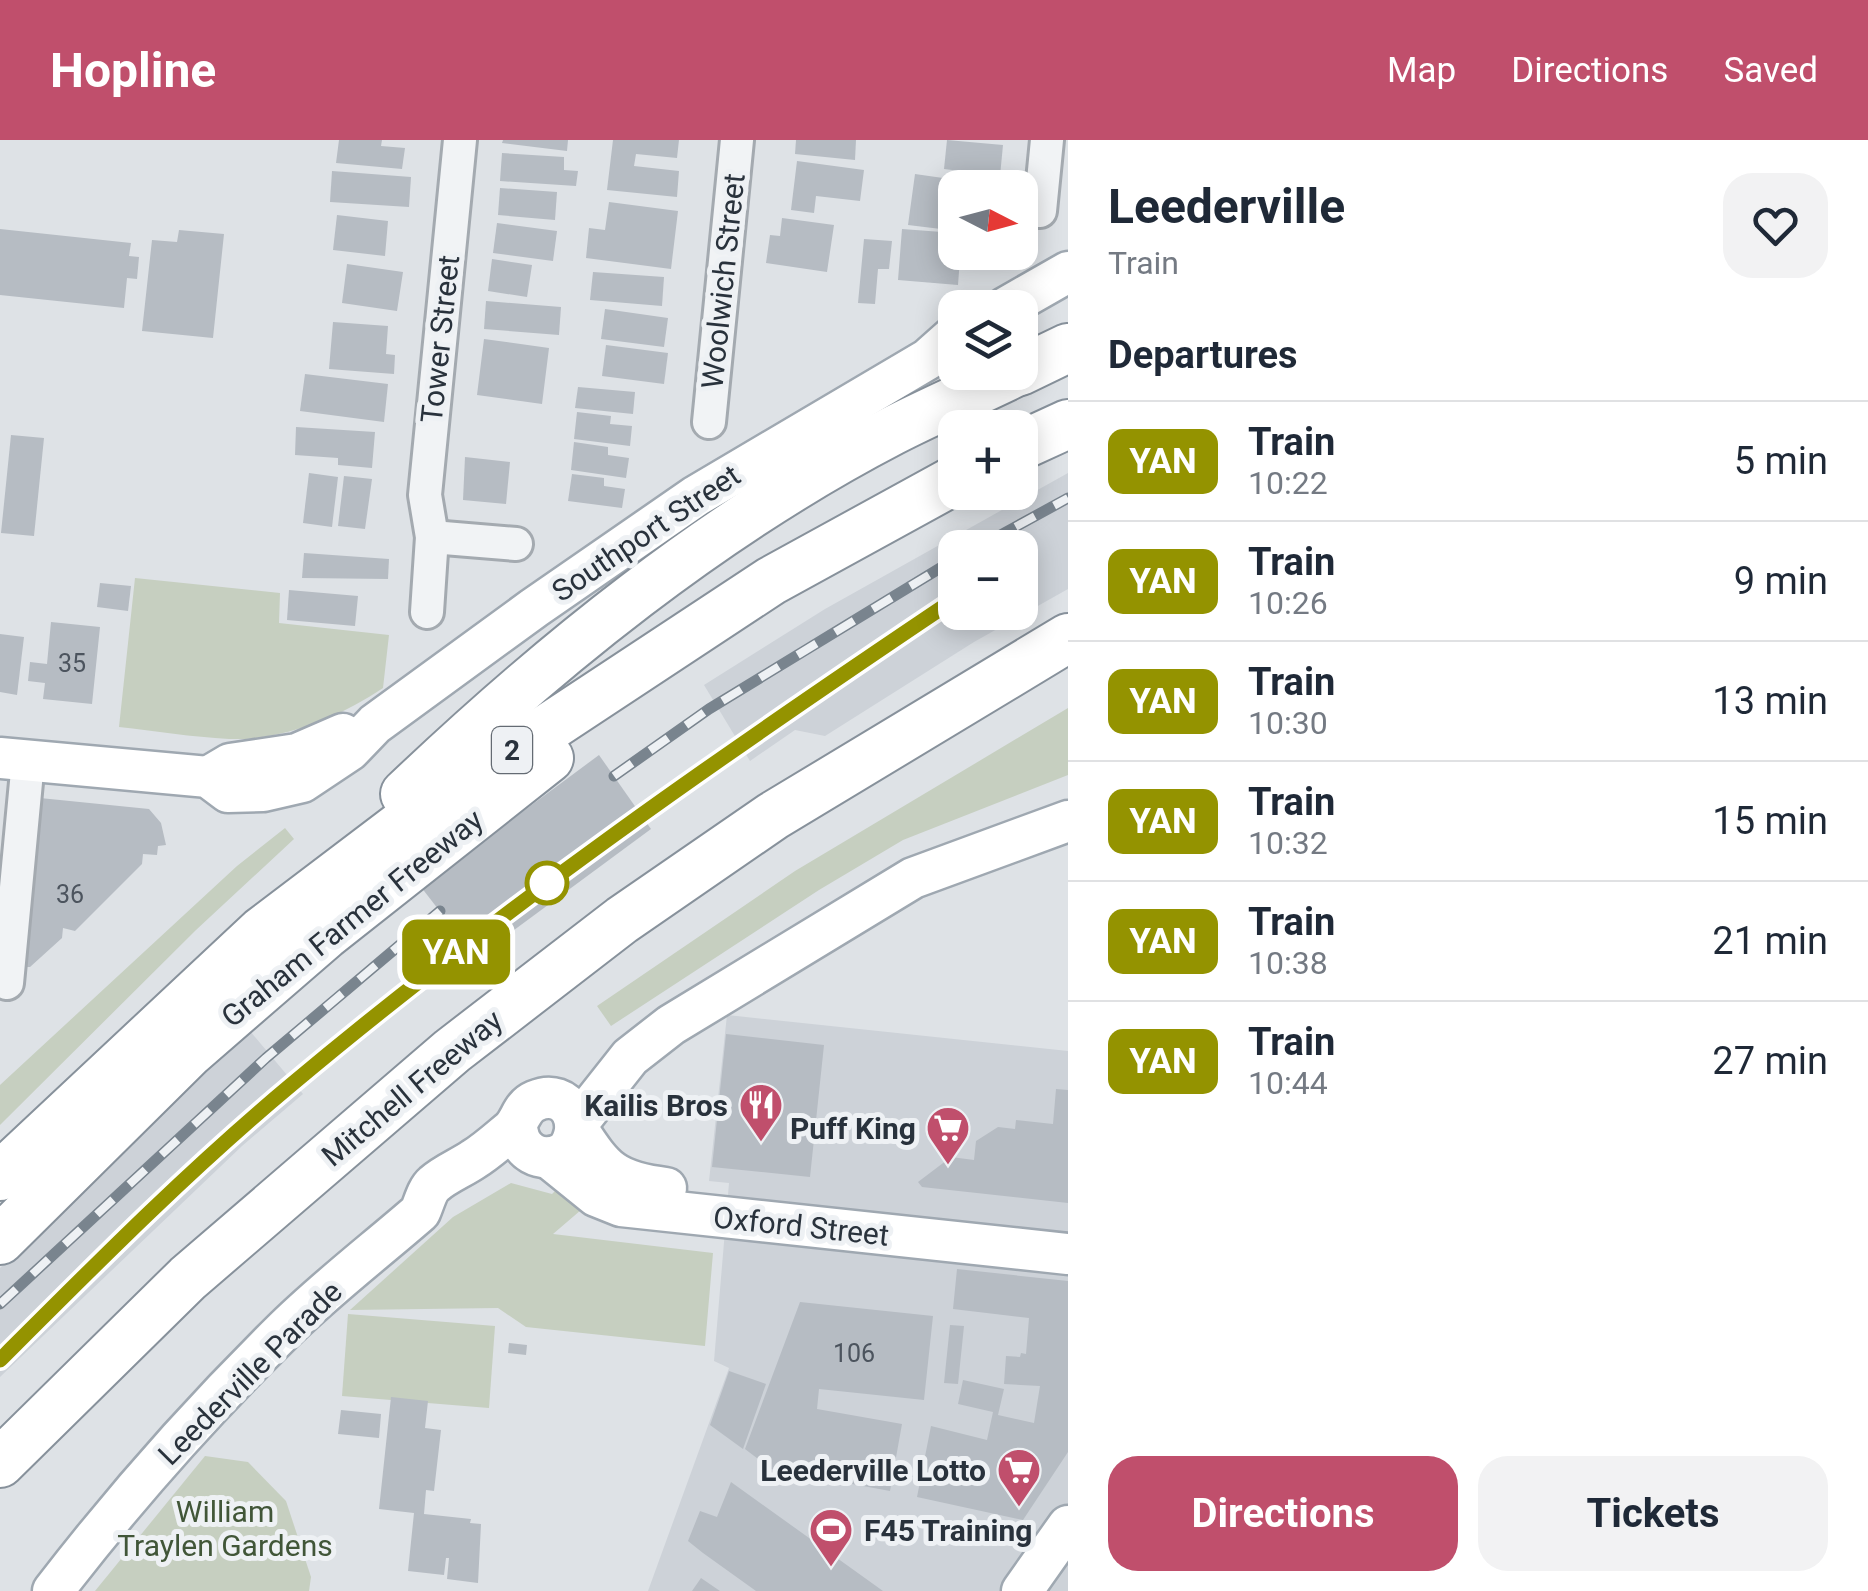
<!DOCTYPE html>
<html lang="en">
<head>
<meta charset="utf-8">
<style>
  body { margin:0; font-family:Roboto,sans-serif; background:#f2f2f3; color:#1f2937; height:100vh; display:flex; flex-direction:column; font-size:38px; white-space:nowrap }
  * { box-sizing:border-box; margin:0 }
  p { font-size:32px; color:#747a83 }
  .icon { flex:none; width:55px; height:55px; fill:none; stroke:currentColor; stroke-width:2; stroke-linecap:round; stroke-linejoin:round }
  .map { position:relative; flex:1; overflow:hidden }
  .details { display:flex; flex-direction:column; background:#fff; width:800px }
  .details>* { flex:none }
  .badge { padding:0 20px; border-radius:15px; font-size:35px; line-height:65px }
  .needle { width:65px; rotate:96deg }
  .buttons { position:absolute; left:938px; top:30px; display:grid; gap:20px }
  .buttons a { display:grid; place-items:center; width:100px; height:100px; border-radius:20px; background:#fff; box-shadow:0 5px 25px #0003; font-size:50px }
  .map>.badge { position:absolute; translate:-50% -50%; box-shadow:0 0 0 5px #fff }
  h2 { padding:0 40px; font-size:38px; line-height:90px }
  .round { display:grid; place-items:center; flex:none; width:105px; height:105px; border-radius:30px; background:#f2f2f3 }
  .overview { display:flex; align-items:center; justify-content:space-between; height:170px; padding:0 40px }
  h1 { font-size:48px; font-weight:700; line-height:75px }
  .cta { display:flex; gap:20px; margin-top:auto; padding:20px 40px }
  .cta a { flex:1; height:115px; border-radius:30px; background:#c04f6c; color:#fff; font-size:40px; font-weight:700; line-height:115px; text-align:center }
  .cta a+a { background:#f2f2f3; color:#1f2937 }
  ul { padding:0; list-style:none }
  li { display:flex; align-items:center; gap:30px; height:120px; padding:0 40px; border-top:2px solid #e0e1e3 }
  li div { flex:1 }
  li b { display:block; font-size:38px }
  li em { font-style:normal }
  li .badge { min-width:110px; font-weight:700; text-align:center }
  header { display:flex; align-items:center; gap:60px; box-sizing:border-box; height:140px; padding:0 50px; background:#c04f6c; color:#fff }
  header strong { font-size:48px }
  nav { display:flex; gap:55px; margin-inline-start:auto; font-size:35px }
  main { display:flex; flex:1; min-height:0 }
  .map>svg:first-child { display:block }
  .built { fill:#cdd2d8; fill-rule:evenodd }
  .green { fill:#c6cfc0 }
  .building { fill:#b6bcc3 }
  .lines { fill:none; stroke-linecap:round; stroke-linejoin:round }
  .minor-casing { stroke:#a4aab0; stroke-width:38 }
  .major-casing { stroke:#9fa8b1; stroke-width:45 }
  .highway-casing { stroke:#87919b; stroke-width:52 }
  .minor { stroke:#f1f3f5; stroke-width:32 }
  .major { stroke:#fff; stroke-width:40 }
  .highway { stroke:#fff; stroke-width:48 }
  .rail-casing { stroke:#79848e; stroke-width:11 }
  .rail { stroke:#eef1f4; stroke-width:8; stroke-dasharray:22; stroke-linecap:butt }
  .line-casing { stroke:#fff; stroke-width:22 }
  .line { stroke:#949300; stroke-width:15 }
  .stop-dot { fill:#fff; stroke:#949300; stroke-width:5 }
  .labels { text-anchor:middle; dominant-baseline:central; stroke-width:10; stroke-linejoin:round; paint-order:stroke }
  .number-label { font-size:25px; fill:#4c545e }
  .shield { fill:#eef1f4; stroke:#646b73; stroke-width:2.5 }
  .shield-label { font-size:28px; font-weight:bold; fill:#29323c }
  .street-label { font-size:30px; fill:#29323c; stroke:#eef1f4 }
  .poi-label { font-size:30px; font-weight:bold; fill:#29323c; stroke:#eef1f4; text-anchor:end }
  .park-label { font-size:30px; fill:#415638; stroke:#eef1f4 }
</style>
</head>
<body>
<header>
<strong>Hopline</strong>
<nav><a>Map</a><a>Directions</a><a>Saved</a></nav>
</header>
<main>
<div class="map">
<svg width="1068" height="1451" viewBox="0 0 1068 1451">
  <rect width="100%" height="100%" fill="#dee2e6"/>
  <g class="built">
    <path d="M1068,333V449L974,502L825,596L795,590L750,621L704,545L825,469ZM955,408H1020V472H955Z"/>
    <polygon points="727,875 1068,911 1068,1451 648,1451 729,1228 714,1221 729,1043 709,1041"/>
    <polygon points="250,891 303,954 242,1006 0,1237 0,1128 109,1021"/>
  </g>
  <g class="green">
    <path d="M135,438L280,453L279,483L389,495L383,548C340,577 282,601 229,599C192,597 155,591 119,587Z"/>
    <polygon points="1068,568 1068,635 903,700 819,750 611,886 597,866 795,731"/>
    <polygon points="285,688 294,699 196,790 0,985 0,945 237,726"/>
    <polygon points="511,1043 552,1054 563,1043 588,1064 553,1094 713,1113 705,1206 526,1187 498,1168 350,1170 453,1077"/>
    <polygon points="348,1174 495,1186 489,1268 342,1256"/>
    <polygon points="205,1316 248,1322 286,1361 311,1437 309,1451 95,1451"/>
  </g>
  <g class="building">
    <polygon points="339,0 382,0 381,6 405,8 402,29 336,23"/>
    <polygon points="503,0 568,0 567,11 502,3"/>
    <polygon points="613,0 679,0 677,18 636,14 634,26 679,31 677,57 607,50"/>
    <polygon points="796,0 856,0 855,20 795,14"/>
    <polygon points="947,0 1003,5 1000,36 944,29"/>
    <polygon points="502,13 564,17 564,30 578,31 576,46 500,41"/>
    <polygon points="797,21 864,30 860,61 816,56 814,73 791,70"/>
    <polygon points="332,31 411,37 409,67 330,62"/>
    <polygon points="915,34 943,38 942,48 955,49 955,78 943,76 941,89 908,85"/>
    <polygon points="500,48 557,52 555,80 498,75"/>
    <polygon points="609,62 678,71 671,129 586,118 589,88 605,90"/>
    <polygon points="337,75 388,81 385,116 333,110"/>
    <polygon points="782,78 834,85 827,132 766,123 770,95 780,96"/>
    <polygon points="497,83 557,91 553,121 493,113"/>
    <polygon points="0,89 131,103 129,116 139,117 137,139 127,138 124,168 0,155"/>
    <polygon points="902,89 955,93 955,112 984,112 983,120 960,118 958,145 898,140"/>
    <polygon points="179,90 224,94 213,198 142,191 152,100 177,102"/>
    <polygon points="864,99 892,101 889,129 878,129 875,164 858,163"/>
    <polygon points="492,119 532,125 527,157 488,151"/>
    <polygon points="347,124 403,132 397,171 342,163"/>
    <polygon points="593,132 664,137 662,166 590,160"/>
    <polygon points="486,161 561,167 559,195 484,189"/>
    <polygon points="605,169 668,178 664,207 601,199"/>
    <polygon points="333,182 388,186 386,214 395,215 394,234 329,229"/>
    <polygon points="484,199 549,208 542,264 477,255"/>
    <polygon points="606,205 668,213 664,244 602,236"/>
    <polygon points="305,234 388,244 384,282 300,271"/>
    <polygon points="578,247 635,252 633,274 575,268"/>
    <polygon points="577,272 611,276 610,284 632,286 630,306 574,299"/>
    <polygon points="296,287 375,292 372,328 338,325 338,318 295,315"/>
    <polygon points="11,295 44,298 34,396 1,393"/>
    <polygon points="574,302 608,307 608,315 629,318 626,338 571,330"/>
    <polygon points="465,317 510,322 506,364 463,360"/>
    <polygon points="309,333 338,337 332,387 303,383"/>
    <polygon points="572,334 604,338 604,346 625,349 622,368 568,361"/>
    <polygon points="344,336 372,339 365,389 338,386"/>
    <polygon points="304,413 389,419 388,439 302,438"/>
    <polygon points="100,443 131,446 128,471 97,467"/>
    <polygon points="289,450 358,456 355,486 287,480"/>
    <polygon points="51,482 100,487 92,564 43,559 45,543 28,541 30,522 47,524"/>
    <polygon points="0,494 24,497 17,555 0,552"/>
    <polygon points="599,615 651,689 476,818 421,747"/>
    <polygon points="40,658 149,669 161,683 166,705 158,706 157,715 143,714 142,724 75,791 63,788 62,798 30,827 24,827"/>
    <polygon points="726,894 824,905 810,1037 712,1027"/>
    <polygon points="1056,949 1068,950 1068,1063 922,1047 918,1042 951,1017 974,1020 976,1001 998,987 1015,989 1016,980 1053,984"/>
    <polygon points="957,1129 1068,1141 1068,1312 1023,1380 917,1357 931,1286 987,1300 993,1272 958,1264 963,1240 1004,1249 998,1275 1034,1283 1040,1246 1004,1244 1006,1216 1020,1217 1021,1213 1026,1214 1029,1178 953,1169"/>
    <polygon points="800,1162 933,1176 924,1260 819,1249 817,1269 902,1284 890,1351 771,1329 745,1309"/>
    <polygon points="950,1185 964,1186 958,1244 944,1243"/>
    <polygon points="509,1203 527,1205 526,1215 508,1213"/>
    <polygon points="729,1231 766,1244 743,1309 710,1285"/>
    <polygon points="391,1257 428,1261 425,1288 441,1290 434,1351 426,1350 424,1374 471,1379 470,1383 481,1384 478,1443 447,1439 449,1418 446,1418 444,1435 408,1431 414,1373 379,1369"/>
    <polygon points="341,1270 381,1274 379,1298 338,1294"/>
    <polygon points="731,1342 883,1451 756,1451 703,1413 688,1401 700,1371 717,1377"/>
    <polygon points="701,1438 720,1451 692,1451"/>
  </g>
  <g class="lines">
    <defs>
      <g id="minor">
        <polyline points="1040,71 1047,0"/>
        <polyline points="709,282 737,0"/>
        <polyline points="432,397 516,404"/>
        <polyline points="427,472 432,397 425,355 460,0"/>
        <polyline points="7,843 28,621"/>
      </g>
      <g id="major">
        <polyline points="1005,168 1068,132"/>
        <polyline points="0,618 208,637 228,652 263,651 302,642 350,610 375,584 534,468 696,356 928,219 955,195"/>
        <polyline points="208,637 230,624 297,614 343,594"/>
        <polyline points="577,984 630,917 671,885 913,738 1068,681"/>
        <path d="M577,988C604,1030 614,1042 666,1048"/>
        <polyline points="549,1018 596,1056 621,1066 1068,1114"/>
        <path d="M53,1451C123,1360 199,1274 281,1193C324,1150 374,1112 420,1072C424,1063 427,1050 434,1044C445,1034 461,1028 474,1019C487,1011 499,1000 511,990C521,981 521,967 535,961C569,946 588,987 565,1012C541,1025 517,1012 517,984"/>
        <polyline points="1022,1451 1068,1386"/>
      </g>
      <g id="highway">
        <polyline points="1020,231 1068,208"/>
        <polyline points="1020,306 1068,284"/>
        <path d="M405,654C551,515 713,384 892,291C933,270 975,252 1016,232"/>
        <polyline points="0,1036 262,791 407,681 771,441 955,340"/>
        <polyline points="0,1100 190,912 325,795 549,618"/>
        <polyline points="0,1323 188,1138 452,911 622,780 773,676 1068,498"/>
      </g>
    </defs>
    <use href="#minor" class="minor-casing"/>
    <use href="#major" class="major-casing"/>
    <use href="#highway" class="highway-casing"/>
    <use href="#minor" class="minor"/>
    <use href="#major" class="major"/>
    <use href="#highway" class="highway"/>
    <defs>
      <g id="rail">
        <polyline points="977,408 1068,358"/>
        <polyline points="614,636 709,569 955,419"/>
        <polyline points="0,1164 266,918 440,771"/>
        <polyline points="0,1220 118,1105 288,947"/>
      </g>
    </defs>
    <use href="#rail" class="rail-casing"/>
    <use href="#rail" class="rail"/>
  </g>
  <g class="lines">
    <defs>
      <path id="line" d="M0,1220C94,1126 189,1030 291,945C502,768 727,612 955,459"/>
    </defs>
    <use href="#line" class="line-casing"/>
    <use href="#line" class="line"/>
  </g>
  <defs>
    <symbol id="restaurant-pin" viewBox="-11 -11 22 30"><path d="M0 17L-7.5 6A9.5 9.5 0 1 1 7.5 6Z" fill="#c04f6c" stroke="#eef1f4"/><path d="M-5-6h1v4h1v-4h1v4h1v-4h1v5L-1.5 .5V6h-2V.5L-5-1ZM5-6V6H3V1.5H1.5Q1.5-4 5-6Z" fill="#fff"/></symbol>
    <symbol id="supermarket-pin" viewBox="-11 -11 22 30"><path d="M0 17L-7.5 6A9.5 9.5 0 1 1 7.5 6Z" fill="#c04f6c" stroke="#eef1f4"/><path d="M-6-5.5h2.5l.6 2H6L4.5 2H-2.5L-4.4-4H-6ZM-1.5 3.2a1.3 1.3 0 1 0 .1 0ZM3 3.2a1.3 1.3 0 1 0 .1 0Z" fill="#fff"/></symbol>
    <symbol id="stadium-pin" viewBox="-11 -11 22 30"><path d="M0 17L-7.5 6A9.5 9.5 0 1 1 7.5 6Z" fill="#c04f6c" stroke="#eef1f4"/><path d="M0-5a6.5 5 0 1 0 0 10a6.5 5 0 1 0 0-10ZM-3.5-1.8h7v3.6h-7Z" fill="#fff"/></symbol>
  </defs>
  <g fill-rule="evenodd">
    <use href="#restaurant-pin" x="736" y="940" width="50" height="68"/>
    <use href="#supermarket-pin" x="923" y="963" width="50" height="68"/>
    <use href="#supermarket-pin" x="994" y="1305" width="50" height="68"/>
    <use href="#stadium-pin" x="806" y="1365" width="50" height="68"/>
  </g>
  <circle class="stop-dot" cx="547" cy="743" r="20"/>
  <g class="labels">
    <g class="number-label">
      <text x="72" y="523">35</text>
      <text x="70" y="754">36</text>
      <text x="854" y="1213">106</text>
    </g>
    <rect class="shield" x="492" y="587" width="40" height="46" rx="8"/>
    <g class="shield-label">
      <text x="512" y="610">2</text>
    </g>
    <g class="street-label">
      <text transform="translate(723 141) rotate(-84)">Woolwich Street</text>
      <text transform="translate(440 199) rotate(-84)">Tower Street</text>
      <text transform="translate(646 393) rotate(-34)">Southport Street</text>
      <text transform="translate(352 778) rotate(-39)">Graham Farmer Freeway</text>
      <text transform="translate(412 948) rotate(-40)">Mitchell Freeway</text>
      <text transform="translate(801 1086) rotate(6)">Oxford Street</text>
      <text transform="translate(250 1233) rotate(-45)">Leederville Parade</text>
    </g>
    <g class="poi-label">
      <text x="728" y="965">Kailis Bros</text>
      <text x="916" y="988">Puff King</text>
      <text x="986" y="1330">Leederville Lotto</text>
      <text x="864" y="1390" text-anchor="start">F45 Training</text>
    </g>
    <g class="park-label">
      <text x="225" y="1371">William<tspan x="225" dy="34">Traylen Gardens</tspan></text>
    </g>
  </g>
</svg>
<div class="buttons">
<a><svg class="needle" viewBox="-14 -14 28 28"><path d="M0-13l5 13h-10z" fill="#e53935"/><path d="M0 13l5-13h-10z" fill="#747a83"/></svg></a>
<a><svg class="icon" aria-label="layers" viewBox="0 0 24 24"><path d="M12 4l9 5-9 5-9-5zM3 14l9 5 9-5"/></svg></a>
<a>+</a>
<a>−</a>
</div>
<b class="badge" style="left:456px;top:812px;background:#949300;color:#fff">YAN</b>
</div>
<section class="details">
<div class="overview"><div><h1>Leederville</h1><p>Train</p></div><a class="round"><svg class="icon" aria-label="heart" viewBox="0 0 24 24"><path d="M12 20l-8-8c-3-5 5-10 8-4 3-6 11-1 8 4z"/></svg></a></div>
<h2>Departures</h2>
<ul>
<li><span class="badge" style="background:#949300;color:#fff">YAN</span><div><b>Train</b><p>10:22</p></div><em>5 min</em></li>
<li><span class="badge" style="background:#949300;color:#fff">YAN</span><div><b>Train</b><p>10:26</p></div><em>9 min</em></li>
<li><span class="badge" style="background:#949300;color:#fff">YAN</span><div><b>Train</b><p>10:30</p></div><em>13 min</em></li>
<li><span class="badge" style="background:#949300;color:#fff">YAN</span><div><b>Train</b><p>10:32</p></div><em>15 min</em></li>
<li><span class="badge" style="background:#949300;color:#fff">YAN</span><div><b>Train</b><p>10:38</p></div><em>21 min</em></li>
<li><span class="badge" style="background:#949300;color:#fff">YAN</span><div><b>Train</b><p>10:44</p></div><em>27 min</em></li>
</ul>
<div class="cta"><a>Directions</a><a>Tickets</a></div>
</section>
</main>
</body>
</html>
